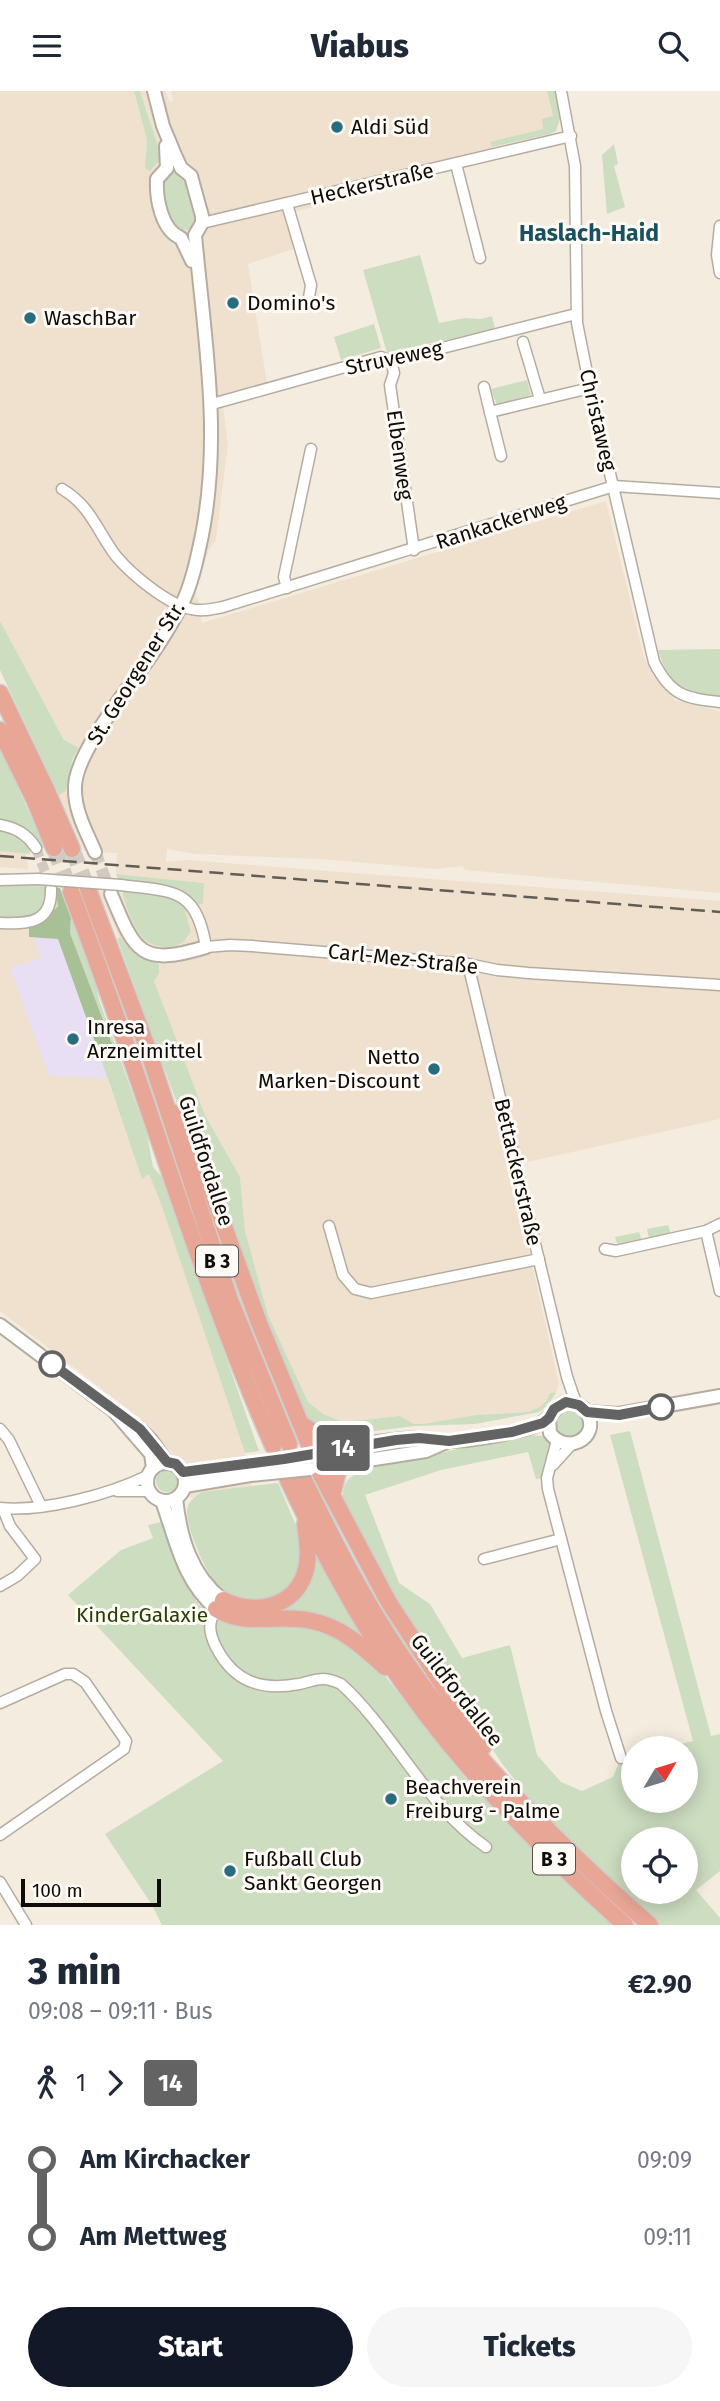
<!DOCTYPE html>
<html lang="en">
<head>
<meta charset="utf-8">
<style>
  body { margin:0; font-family:"Fira Sans",sans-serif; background:#f6f6f7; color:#1f2937; height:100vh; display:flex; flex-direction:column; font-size:26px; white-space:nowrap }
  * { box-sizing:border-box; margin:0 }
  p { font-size:23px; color:#747a83 }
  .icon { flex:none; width:38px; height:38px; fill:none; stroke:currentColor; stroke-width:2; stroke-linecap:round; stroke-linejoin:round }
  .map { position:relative; height:1834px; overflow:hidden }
  .details { display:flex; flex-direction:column; background:#fff; flex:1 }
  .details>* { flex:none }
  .badge { padding:0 14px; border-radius:5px; font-size:24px; line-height:46px }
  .needle { width:46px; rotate:52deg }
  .fabs { position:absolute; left:621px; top:1645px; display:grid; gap:14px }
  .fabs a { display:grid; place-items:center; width:77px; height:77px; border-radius:50%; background:#fff; box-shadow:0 4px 18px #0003; font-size:35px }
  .scale { position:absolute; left:21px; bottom:18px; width:140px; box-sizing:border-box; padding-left:7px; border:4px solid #0e0c08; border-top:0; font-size:19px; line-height:24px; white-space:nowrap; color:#0e0c08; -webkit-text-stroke:5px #fefaf6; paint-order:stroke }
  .map>.badge { position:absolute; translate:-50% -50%; box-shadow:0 0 0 4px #fff }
  .legs { display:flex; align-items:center; gap:10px; height:77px; padding:0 28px; font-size:23px }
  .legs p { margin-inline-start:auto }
  .headline { display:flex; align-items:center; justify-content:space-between; height:119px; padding:0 28px }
  h1 { font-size:38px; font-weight:800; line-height:52px }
  .action { display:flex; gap:14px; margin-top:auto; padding:14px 28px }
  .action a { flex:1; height:80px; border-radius:42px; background:#111827; color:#fff; font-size:28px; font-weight:800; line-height:80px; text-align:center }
  .action a+a { background:#f6f6f7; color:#1f2937 }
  ul { padding:0 28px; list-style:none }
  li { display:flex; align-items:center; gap:24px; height:77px; font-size:26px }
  li i { display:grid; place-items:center; width:10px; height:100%; margin:0 9px; background:currentColor }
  li i::after { content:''; width:18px; height:18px; margin:-9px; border:5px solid; border-radius:50%; background:#fff }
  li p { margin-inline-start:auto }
  li:first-child i { background:linear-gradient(#0000 50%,currentColor 0) }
  li:last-child i { background:linear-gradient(currentColor 50%,#0000 0) }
  header { display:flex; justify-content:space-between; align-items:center; height:91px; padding:0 28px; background:#fff; font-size:32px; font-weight:800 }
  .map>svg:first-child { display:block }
  .built { fill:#efe1ce }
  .industrial { fill:#e8dff5 }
  .green { fill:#cdddc0; fill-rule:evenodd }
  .forest { fill:#a8c095 }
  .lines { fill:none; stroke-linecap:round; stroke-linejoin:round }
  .minor-tunnel { stroke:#d2cac0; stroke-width:10; stroke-dasharray:10 5; stroke-linecap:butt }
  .tertiary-tunnel { stroke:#d2cac0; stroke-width:12; stroke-dasharray:12 6; stroke-linecap:butt }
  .trunk-tunnel { stroke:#d2cac0; stroke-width:16; stroke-dasharray:16 8; stroke-linecap:butt }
  .minor-casing { stroke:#b5aca1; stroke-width:13 }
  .tertiary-casing { stroke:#b5aca1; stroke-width:16 }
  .trunk-casing { stroke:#cfcece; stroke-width:19 }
  .minor { stroke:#fff; stroke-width:10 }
  .tertiary { stroke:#fff; stroke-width:12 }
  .trunk { stroke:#e8a696; stroke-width:16 }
  .rail { stroke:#615c55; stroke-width:2.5; stroke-dasharray:14 7; stroke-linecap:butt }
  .minor-bridge-casing { stroke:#b5aca1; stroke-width:13; stroke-linecap:butt }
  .tertiary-bridge-casing { stroke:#b5aca1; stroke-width:16; stroke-linecap:butt }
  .minor-bridge { stroke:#fff; stroke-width:10 }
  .tertiary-bridge { stroke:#fff; stroke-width:12 }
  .line-1-casing { stroke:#fff; stroke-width:16 }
  .line-1 { stroke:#646363; stroke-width:10 }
  .poi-dot { fill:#286d7d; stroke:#fefaf6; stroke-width:2.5 }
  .stop-1-dot { fill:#fff; stroke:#646363; stroke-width:3.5 }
  .labels { text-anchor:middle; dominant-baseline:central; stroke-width:6; stroke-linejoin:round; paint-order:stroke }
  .shield { fill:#fefaf6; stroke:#56534f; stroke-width:2 }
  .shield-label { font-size:19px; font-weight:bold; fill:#0e0c08 }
  .poi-label { font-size:21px; fill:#0e0c08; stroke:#fefaf6; text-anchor:start }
  .street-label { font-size:21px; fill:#0e0c08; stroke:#fefaf6 }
  .park-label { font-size:21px; fill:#264201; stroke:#fefaf6 }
  .neighbourhood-label { font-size:23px; font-weight:bold; fill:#1a515e; stroke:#fefaf6 }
</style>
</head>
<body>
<header><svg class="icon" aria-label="menu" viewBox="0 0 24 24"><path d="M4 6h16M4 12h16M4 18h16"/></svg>Viabus<svg class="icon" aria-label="search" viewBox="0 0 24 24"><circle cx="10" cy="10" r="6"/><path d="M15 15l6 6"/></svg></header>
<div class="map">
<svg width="720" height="1834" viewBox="0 0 720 1834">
  <rect width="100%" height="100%" fill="#f5ece0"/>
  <g class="built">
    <polygon points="0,0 134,0 147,49 145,68 160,62 140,0 166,0 169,10 173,11 171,0 547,0 553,26 544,38 491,51 495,67 294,121 303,155 248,173 268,299 223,315 228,353 216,449 209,458 196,499 202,532 606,410 644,566 654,586 675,609 720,620 720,802 465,779 462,775 436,778 319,768 195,763 167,758 166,771 186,769 720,810 720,1028 510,1075 559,1293 556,1302 550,1302 546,1310 540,1316 528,1321 476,1324 423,1333 414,1333 400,1325 343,1331 323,1323 308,1311 268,1224 245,1140 240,1086 205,1024 191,991 154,890 159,874 133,863 119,847 99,800 123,802 131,828 187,849 191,840 184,820 204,792 116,783 117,762 84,760 59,704 66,700 73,666 79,657 64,649 0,530"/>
    <polygon points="0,760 26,762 28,778 0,776"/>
    <polygon points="0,828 27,828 30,846 58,847 142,1087 149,1083 161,1113 245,1362 252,1395 203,1401 192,1407 177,1395 176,1383 173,1381 173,1362 145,1331 0,1220"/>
  </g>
  <polygon class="industrial" points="33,846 58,848 109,987 49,985 10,877 41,867"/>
  <g class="green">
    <polygon points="134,0 140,0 160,62 160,69 150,80 146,78 145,74 147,49"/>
    <polygon points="547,0 555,0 560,28 556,40 550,43 492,56 490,51 543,38 542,28 553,25"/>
    <polygon points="614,53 618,73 614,75 625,116 607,123 602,64"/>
    <path d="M171,82H177C187,88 197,118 196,130C195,135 194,136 190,139H177L172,133L161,96L165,85Z"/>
    <polygon points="420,164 439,232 465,227 481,228 492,225 495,238 387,262 363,179"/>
    <polygon points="374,233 381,257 341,269 334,246"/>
    <polygon points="527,289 531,304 497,314 491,298"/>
    <polygon points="0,530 64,649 79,657 73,666 66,700 59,704 0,579"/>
    <path d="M720,558V606C683,601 670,597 658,559Z"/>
    <polygon points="0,657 45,757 29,756 30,763 0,760"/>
    <path d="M116,783L204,792L203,812L185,821L191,840C185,852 179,856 165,856C130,855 127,808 116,783Z"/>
    <polygon points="15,791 55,796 58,814 41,832 29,837 27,828 0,828 0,793"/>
    <polygon points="71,826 94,884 99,909 147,1043 153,1076 163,1087 259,1360 245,1362 161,1113 149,1083 142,1088 100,965 114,958 70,842"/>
    <polygon points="117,847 121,847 134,863 159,873 159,882 154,890 205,1024 240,1086 245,1140 268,1224 308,1311 323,1323 343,1331 400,1325 414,1333 423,1333 476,1324 528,1321 540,1316 546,1310 550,1302 556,1302 548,1314 539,1321 475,1333 415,1335 351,1343 336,1342 323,1337 321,1341 301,1322 178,1015"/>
    <path d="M187,1050L301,1353L299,1354C255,1255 218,1153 187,1050Z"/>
    <polygon points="668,1134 671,1143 649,1148 647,1138"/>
    <polygon points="639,1141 642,1150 618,1155 615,1146"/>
    <circle cx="569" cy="1332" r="15"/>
    <path d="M630,1340L711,1645L720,1643V1780L696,1799L720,1827V1834H657L632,1807L553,1732L523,1699L503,1674L403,1524L343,1409C342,1391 349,1384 366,1380L365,1374C390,1370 415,1367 440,1362C464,1357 525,1339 547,1346L551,1354L543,1387L536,1388L528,1361L441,1379L365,1404L399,1492L430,1513L462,1567L510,1554L537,1664L561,1691L582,1700L613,1686L621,1667L633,1664L634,1710H686V1657H662L693,1650L610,1344ZM634,1748H686V1801H634Z"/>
    <circle cx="167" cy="1390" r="11"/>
    <polygon points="318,1386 457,1624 409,1557 374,1503 313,1387"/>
    <path d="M278,1392L300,1444L304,1462L294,1495L262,1513C249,1511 232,1510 222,1500C208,1487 187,1440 187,1421C187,1411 194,1406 202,1401Z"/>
    <polygon points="161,1431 183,1487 194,1506 199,1514 226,1532 256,1536 271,1534 324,1536 370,1566 470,1693 618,1834 162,1834 152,1814 105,1743 223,1670 68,1504 121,1459 153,1447 148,1434"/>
    <path d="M315,1463L362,1547L279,1521C306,1506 307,1491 315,1463Z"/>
  </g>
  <polygon class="forest" points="55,796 60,797 71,826 70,842 114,958 100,965 58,848 29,846 29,837 41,832 58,815"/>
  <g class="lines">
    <polyline class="minor-tunnel" points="36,757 50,794"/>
    <polyline class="tertiary-tunnel" points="95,761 111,803"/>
    <g class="trunk-tunnel">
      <polyline points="54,757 71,801"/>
      <polyline points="72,758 88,798"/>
    </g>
    <defs>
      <g id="minor">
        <path d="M561,0L575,75L577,232L590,297L654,571C671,605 685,607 720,611"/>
        <polyline points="456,73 480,167"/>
        <polyline points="287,113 311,194 309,207"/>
        <polyline points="202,132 571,45"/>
        <polyline points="720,135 717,164 720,182"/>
        <polyline points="523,251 540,308"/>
        <polyline points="391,270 394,282 390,294 414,459"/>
        <polyline points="484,296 490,321 590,297"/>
        <polyline points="212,313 381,266 391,270 576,223"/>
        <polyline points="490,321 501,365"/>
        <path d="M62,398C91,415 97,440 116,465C132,484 167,513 191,518C202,521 212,518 223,516L614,395L720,402"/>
        <polyline points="287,497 284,486 311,358"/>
        <path d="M0,734C16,737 27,743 36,757"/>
        <polyline points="0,789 38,788"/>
        <path d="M121,794C173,801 196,796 206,856L230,854L252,855L468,873L497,879L528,882L720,894"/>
        <path d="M0,832C27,833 52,833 51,798"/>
        <polyline points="468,873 567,1286 576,1312"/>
        <polyline points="329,1135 343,1184 355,1198 371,1202 539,1168"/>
        <polyline points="706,1140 720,1200"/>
        <polyline points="605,1158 616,1160 706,1140 720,1133"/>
        <polyline points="0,1338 9,1349 41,1415"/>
        <polyline points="557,1349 547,1387 548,1398 606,1620 621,1667"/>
        <polyline points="553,1374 572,1353"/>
        <polyline points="117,1400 149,1400"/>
        <path d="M0,1417C43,1421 108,1404 147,1385"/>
        <polyline points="484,1468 561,1448"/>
        <polyline points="0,1495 17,1485 35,1468 10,1435 3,1418"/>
        <path d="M218,1515C208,1529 208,1540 216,1556C234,1591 261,1600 299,1593C317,1589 322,1584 341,1593C394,1641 426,1715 486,1756"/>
        <polyline points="0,1612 65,1583 73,1583 85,1591 126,1650 124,1658 0,1744"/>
        <polyline points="0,1791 26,1834"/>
      </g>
      <g id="tertiary">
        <path d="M166,55L167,77L157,88C156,107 161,139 181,147L192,170"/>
        <path d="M95,761C86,740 74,719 75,696C75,661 133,592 154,560C164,546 173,530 181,515C192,493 197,468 202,444C222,342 204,246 195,144L202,132V125L191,85L181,77L175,64L163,35L154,0"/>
        <path d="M111,803C135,861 140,876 206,856"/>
        <polyline points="0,1234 113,1319 151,1363 153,1377"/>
        <polyline points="587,1321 619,1323 720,1305"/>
        <polyline points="138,1336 151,1349 167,1371"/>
        <path d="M305,1365C341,1357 379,1349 416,1347C427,1347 438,1350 448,1350C467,1350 494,1345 512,1341C522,1339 535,1336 543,1331C555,1324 558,1305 577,1313C582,1315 586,1319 588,1324C599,1348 566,1364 550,1342L549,1327"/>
        <circle cx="166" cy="1391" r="19"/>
        <polyline points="310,1378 426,1360 449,1350"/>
        <polyline points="183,1381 248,1374"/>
        <polyline points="185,1395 250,1384"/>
        <path d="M176,1407C180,1446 191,1484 223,1509"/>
        <path d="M162,1410C176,1449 183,1490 216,1518"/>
      </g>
      <g id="trunk">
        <polyline points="0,602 46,698 72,758"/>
        <polyline points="0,639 34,708 54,757"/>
        <polyline points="88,798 146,953 230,1209 289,1353"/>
        <path d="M71,801C142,984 194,1175 273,1355"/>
        <polyline points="176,1022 212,1102 259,1232 313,1363"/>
        <polyline points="300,1332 319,1345 347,1356"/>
        <polyline points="317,1376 388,1510 483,1656"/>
        <path d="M303,1387C332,1447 363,1508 401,1564C470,1666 558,1753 650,1834"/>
        <path d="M288,1389C316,1448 346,1506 382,1561C448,1663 535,1753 625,1834"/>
        <polyline points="332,1404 338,1380 345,1373"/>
        <path d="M223,1509C253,1524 293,1518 305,1482C310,1466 307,1449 305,1433"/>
        <path d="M216,1518C247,1537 279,1522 312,1530C342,1536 363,1556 385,1576"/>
      </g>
    </defs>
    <use href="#minor" class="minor-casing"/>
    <use href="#tertiary" class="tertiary-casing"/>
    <use href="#trunk" class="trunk-casing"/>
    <use href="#minor" class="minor"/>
    <use href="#tertiary" class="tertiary"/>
    <use href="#trunk" class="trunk"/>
    <polyline class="rail" points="0,765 720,821"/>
    <defs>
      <polyline id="minor-bridge" points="38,788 121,794"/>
      <g id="tertiary-bridge">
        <polyline points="248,1374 305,1365"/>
        <polyline points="250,1384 310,1378"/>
      </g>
    </defs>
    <use href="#minor-bridge" class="minor-bridge-casing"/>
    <use href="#tertiary-bridge" class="tertiary-bridge-casing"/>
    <use href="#minor-bridge" class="minor-bridge"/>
    <use href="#tertiary-bridge" class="tertiary-bridge"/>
  </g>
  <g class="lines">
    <defs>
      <polyline id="line-1" points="52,1273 140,1338 167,1371 176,1373 183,1381 284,1368 396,1349 419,1347 449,1350 512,1341 543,1332 549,1327 554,1318 566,1311 579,1314 587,1321 619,1324 661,1316"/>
    </defs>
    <use href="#line-1" class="line-1-casing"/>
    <use href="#line-1" class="line-1"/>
  </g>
  <g class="poi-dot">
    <circle cx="337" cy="36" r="7"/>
    <circle cx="233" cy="212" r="7"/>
    <circle cx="30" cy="227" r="7"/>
    <circle cx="73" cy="948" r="7"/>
    <circle cx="434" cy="978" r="7"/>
    <circle cx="391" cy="1708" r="7"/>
    <circle cx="230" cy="1780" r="7"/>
  </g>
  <g class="stop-1-dot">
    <circle cx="52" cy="1273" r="12"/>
    <circle cx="661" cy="1316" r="12"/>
  </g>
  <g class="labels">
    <g class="shield">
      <rect x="196" y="1154.5" width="42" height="31" rx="5"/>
      <rect x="533" y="1752.5" width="42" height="31" rx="5"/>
    </g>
    <g class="shield-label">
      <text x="217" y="1170">B 3</text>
      <text x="554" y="1768">B 3</text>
    </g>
    <g class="poi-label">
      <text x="351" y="36">Aldi Süd</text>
      <text x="247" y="212">Domino's</text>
      <text x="44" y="227">WaschBar</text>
      <text x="87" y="936">Inresa<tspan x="87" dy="24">Arzneimittel</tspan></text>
      <text x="420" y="966" text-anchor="end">Netto<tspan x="420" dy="24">Marken-Discount</tspan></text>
      <text x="405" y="1696">Beachverein<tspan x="405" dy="24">Freiburg - Palme</tspan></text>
      <text x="244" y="1768">Fußball Club<tspan x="244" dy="24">Sankt Georgen</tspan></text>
    </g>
    <g class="street-label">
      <text transform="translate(372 93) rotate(-13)">Heckerstraße</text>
      <text transform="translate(394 267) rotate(-12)">Struveweg</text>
      <text transform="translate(598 329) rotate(77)">Christaweg</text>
      <text transform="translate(400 364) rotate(82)">Elbenweg</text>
      <text transform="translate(501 431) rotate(-18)">Rankackerweg</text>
      <text transform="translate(136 582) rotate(-58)">St. Georgener Str.</text>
      <text transform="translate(403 868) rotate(6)">Carl-Mez-Straße</text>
      <text transform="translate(206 1070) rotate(72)">Guildfordallee</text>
      <text transform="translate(518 1081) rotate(77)">Bettackerstraße</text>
      <text transform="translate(457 1599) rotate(52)">Guildfordallee</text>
    </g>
    <g class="park-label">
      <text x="142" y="1524">KinderGalaxie</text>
    </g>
    <g class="neighbourhood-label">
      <text x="589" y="142">Haslach-Haid</text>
    </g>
  </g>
</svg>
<div class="fabs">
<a><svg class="needle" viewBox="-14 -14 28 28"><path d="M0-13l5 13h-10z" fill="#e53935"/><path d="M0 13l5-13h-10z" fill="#747a83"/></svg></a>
<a><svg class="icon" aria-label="locate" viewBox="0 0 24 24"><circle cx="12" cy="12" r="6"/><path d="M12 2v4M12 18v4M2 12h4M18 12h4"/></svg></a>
</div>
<div class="scale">100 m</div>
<b class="badge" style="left:343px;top:1357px;background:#646363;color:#fff">14</b>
</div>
<section class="details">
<div class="headline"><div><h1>3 min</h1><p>09:08 – 09:11 · Bus</p></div><b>€2.90</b></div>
<div class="legs"><svg class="icon" aria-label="walk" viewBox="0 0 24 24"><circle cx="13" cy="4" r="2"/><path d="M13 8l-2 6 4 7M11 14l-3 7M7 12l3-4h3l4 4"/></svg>1<svg class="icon" aria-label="forward" viewBox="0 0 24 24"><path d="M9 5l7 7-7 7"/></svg><b class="badge" style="background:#646363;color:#fff">14</b></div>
<ul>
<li><i style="color:#646363"></i><b>Am Kirchacker</b><p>09:09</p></li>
<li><i style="color:#646363"></i><b>Am Mettweg</b><p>09:11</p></li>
</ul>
<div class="action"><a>Start</a><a>Tickets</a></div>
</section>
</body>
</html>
